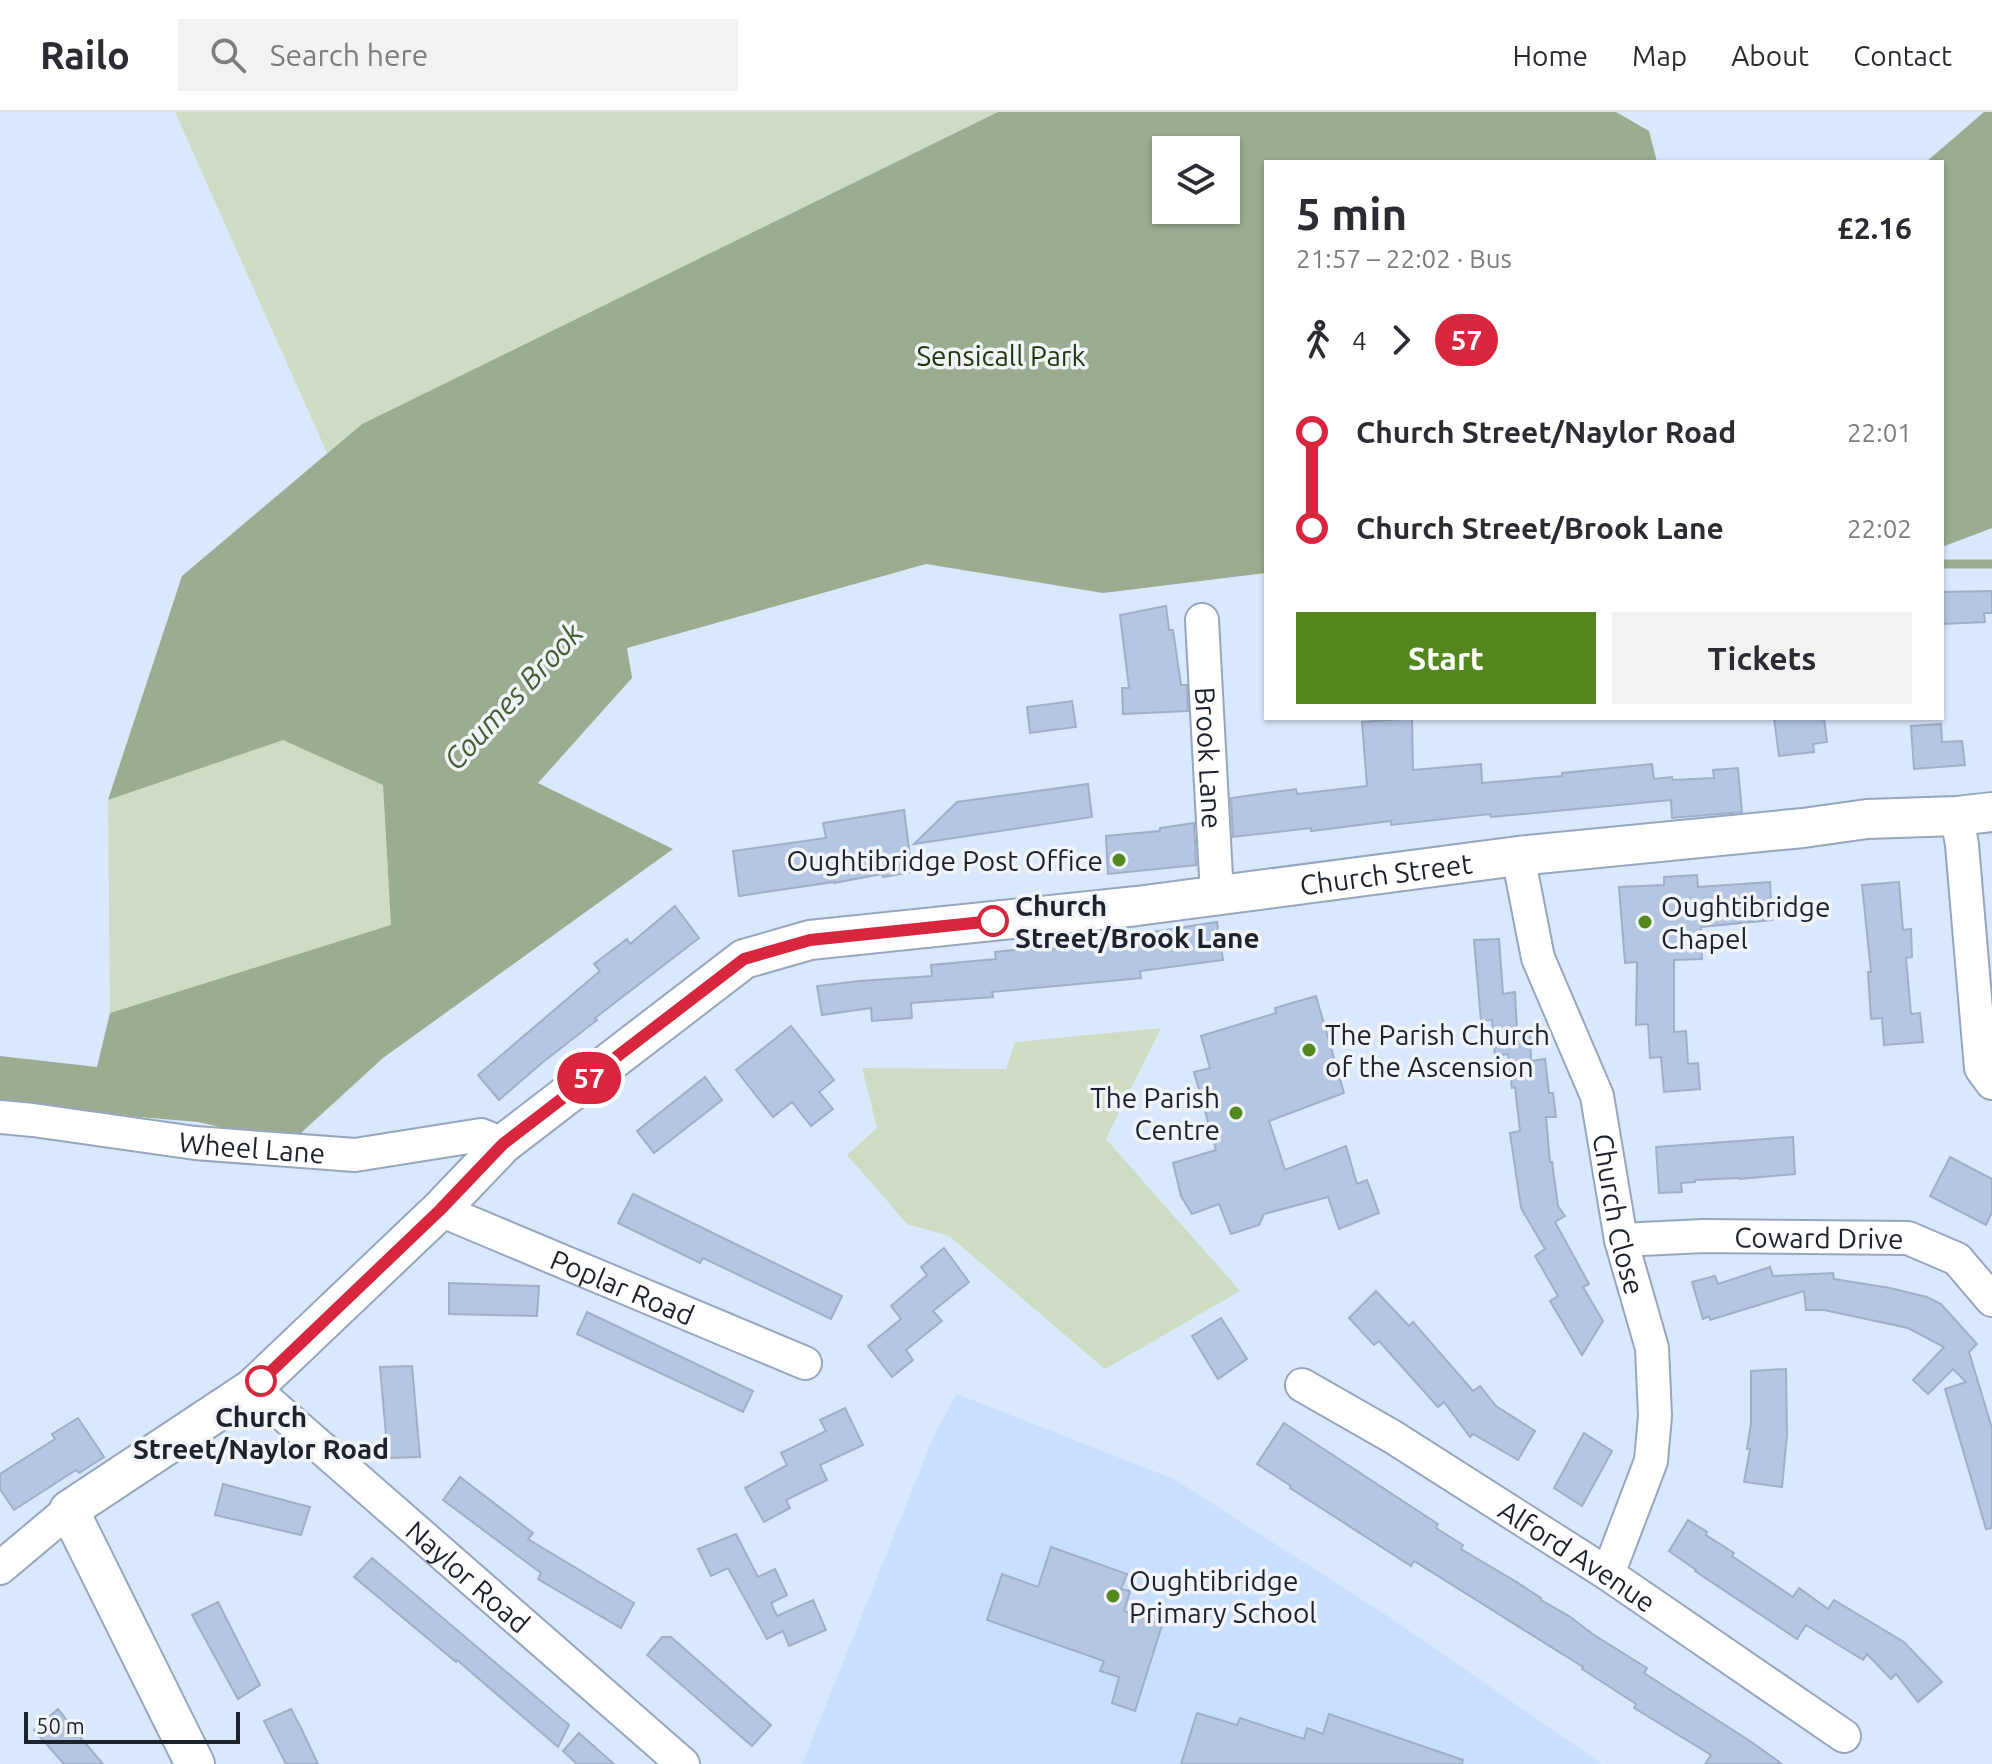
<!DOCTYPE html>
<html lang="en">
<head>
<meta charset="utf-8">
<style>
  body { margin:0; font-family:Ubuntu,sans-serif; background:#f2f2f3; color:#2b2b33; height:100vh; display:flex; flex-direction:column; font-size:30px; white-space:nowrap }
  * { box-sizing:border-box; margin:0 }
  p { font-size:26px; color:#7c7c81 }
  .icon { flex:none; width:44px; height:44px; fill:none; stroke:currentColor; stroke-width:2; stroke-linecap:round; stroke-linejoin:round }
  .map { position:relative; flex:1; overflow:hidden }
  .side { position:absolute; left:1264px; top:48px; width:680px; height:560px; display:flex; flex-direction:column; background:#fff; border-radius:0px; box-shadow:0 2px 6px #0004 }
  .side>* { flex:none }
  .badge { padding:0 16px; border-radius:26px; font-size:28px; line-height:52px }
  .tools { position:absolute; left:1152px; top:24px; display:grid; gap:16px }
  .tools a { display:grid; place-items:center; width:88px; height:88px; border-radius:0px; background:#fff; box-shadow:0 2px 6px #0004; font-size:40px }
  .scale { position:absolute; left:24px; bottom:20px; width:216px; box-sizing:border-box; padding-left:8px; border:4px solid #1c232c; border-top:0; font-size:22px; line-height:28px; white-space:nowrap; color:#1c232c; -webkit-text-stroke:6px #f1f5fa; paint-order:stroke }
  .map>.badge { position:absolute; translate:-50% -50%; box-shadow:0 0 0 4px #fff }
  .legs { display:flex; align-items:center; gap:12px; height:88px; padding:0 32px; font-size:26px }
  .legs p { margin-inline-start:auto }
  .overview { display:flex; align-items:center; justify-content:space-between; height:136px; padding:0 32px }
  h1 { font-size:44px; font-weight:700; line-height:60px }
  .button { display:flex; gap:16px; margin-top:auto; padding:16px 32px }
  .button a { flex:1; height:92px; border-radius:0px; background:#54871e; color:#fff; font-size:32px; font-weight:700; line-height:92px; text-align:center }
  .button a+a { background:#f2f2f3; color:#2b2b33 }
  ul { padding:0 32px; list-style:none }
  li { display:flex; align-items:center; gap:28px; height:96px; font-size:30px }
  li i { display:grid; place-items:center; width:12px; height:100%; margin:0 10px; background:currentColor }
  li i::after { content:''; width:20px; height:20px; margin:-10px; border:6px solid; border-radius:50%; background:#fff }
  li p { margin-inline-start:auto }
  li:first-child i { background:linear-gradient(#0000 50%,currentColor 0) }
  li:last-child i { background:linear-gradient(currentColor 50%,#0000 0) }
  header { display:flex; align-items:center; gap:48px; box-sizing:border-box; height:112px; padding:0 40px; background:#fff; border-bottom:2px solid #e1e1e2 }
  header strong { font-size:38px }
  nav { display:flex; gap:44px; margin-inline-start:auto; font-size:28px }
  .search { width:560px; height:72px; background:#f2f2f3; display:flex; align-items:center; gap:20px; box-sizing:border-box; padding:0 28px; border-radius:0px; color:#7c7c81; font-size:30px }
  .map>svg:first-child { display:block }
  .built { fill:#c9dfff }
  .green { fill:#cedcc4 }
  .forest { fill:#9bac90; fill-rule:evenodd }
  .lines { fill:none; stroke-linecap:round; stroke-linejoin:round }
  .stream { stroke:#9cad91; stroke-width:9 }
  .building { fill:#b4c6e2; stroke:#9fafc8; stroke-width:2 }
  .minor-casing { stroke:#96a6be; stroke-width:36 }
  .tertiary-casing { stroke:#96a6be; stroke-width:42 }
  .minor { stroke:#fff; stroke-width:32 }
  .tertiary { stroke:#fff; stroke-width:38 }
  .line-1-casing { stroke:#fff; stroke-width:18 }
  .line-1 { stroke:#d7263d; stroke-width:12 }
  .poi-dot { fill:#54871e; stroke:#f1f5fa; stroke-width:3 }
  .stop-1-dot { fill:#fff; stroke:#d7263d; stroke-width:4 }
  .labels { text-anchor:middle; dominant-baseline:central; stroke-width:7; stroke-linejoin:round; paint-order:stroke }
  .park-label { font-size:28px; fill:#1f3608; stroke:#f1f5fa }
  .street-label { font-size:28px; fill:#1c232c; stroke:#f1f5fa }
  .poi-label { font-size:28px; fill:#1c232c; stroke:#f1f5fa; text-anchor:start }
  .stop-label { font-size:28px; font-weight:bold; fill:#1c232c; stroke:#f1f5fa; text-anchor:start }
  .water-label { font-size:30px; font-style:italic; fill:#455e32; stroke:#f1f5fa }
</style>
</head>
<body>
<header>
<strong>Railo</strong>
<div class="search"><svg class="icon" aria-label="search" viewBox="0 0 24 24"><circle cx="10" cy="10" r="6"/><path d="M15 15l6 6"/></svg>Search here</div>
<nav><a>Home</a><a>Map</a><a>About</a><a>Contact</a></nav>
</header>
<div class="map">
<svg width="1992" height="1652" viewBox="0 0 1992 1652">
  <rect width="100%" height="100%" fill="#dae8fd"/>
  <polygon class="built" points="957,1282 1174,1367 1388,1504 1602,1652 802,1652 935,1321"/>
  <g class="green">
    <polygon points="175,0 998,0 362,312 327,341"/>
    <polygon points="283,627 383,673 391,814 110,901 108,688"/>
    <polygon points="1161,916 1106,1027 1240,1179 1105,1257 949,1124 907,1112 847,1043 877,1016 862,956 1006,957 1015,930"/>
  </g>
  <g class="forest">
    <path d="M998,0H1616L1649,19L1657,50H1266V461L1103,481L926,452L627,536L632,566L538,671L673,737L383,946L290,1031L198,1010L0,993V944L97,955L110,901L391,813L383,673L283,628L108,688L182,464L362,312ZM1166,38H1226V98H1166Z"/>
    <polygon points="1984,0 1992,0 1992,416 1942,435 1942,50 1926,50"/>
  </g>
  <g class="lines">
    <g class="stream">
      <polyline points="1942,452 1992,452"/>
      <polyline points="0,979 101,980 294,915 378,898 449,805 449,689 609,517 806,466 920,419 1108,456 1177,444 1266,445"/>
    </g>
  </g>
  <g class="building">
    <polygon points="1992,479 1992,501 1984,501 1985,510 1942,512 1942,480"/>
    <polygon points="1166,494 1169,518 1173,518 1181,573 1187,573 1188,599 1123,602 1122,576 1129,576 1120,503"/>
    <polygon points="1072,589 1076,615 1030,621 1027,595"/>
    <polygon points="1412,606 1413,658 1481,652 1482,671 1562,664 1562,661 1652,652 1654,667 1672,665 1673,668 1714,666 1713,658 1738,656 1742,700 1672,706 1671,688 1491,705 1490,702 1391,713 1391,709 1311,719 1311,716 1233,725 1231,686 1296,677 1297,682 1367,674 1362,610"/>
    <polygon points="1774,606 1824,606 1827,630 1813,632 1814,640 1779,644"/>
    <polygon points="1941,612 1942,630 1962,629 1965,653 1914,657 1911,614"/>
    <polygon points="1088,672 1092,705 914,732 957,690"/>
    <polygon points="904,698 912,760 883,765 882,762 834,771 834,770 739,784 733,739 826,726 823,711"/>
    <polygon points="1194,711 1196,753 1108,762 1106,724 1160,719 1160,716"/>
    <polygon points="1697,763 1698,775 1770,770 1772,808 1701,815 1702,847 1674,848 1674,920 1686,919 1688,952 1698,951 1700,977 1664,980 1661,945 1650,946 1648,912 1636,913 1637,850 1625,851 1619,775 1664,773 1664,765"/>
    <polygon points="1899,770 1903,818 1911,817 1912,845 1906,846 1911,902 1920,901 1923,930 1884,933 1882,906 1871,907 1868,860 1871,860 1862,773"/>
    <polygon points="675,794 699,826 595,906 597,908 543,950 499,988 478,963 600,859 594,852 627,827 630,832"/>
    <polygon points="1217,810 1223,848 1140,859 1141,866 992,880 993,885 911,891 912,906 872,909 871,896 822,903 817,874 859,869 932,864 931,853 996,847 995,840 1050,834 1051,837 1145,825 1145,821"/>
    <polygon points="1499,827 1503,882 1515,880 1517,918 1530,917 1531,949 1545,947 1549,981 1553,981 1556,1005 1546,1005 1550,1050 1552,1050 1558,1094 1565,1104 1555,1110 1589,1172 1583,1175 1603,1209 1582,1243 1550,1189 1558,1184 1535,1144 1545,1137 1521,1096 1510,1021 1520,1019 1515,975 1512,976 1508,942 1495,944 1492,908 1481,909 1474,828"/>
    <polygon points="1316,884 1344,981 1269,1009 1285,1058 1346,1034 1357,1072 1367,1068 1379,1101 1339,1117 1328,1085 1264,1102 1259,1113 1231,1122 1219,1092 1192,1102 1181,1084 1173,1051 1216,1038 1194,960 1210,956 1201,924 1276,901 1275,896"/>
    <polygon points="791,914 834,968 819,980 833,997 811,1014 792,990 773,1005 736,958"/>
    <polygon points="705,965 722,988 654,1041 637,1019"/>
    <polygon points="1793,1025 1795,1062 1740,1067 1739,1066 1695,1068 1695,1070 1681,1071 1682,1080 1659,1081 1656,1035"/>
    <polygon points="1950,1045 1992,1067 1992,1100 1986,1113 1930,1084"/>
    <polygon points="633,1082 842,1184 831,1207 703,1146 700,1151 618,1111"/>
    <polygon points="944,1136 969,1170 933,1199 942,1209 906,1238 913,1248 892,1265 868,1234 901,1207 891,1194 927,1163 921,1155"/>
    <polygon points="1770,1155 1773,1164 1833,1161 1834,1167 1890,1176 1927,1185 1941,1192 1977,1232 1969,1240 1992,1316 1992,1416 1986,1417 1945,1277 1966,1270 1953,1257 1928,1282 1913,1268 1944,1235 1908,1216 1824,1198 1806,1198 1804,1179 1710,1208 1709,1204 1703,1207 1692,1170 1715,1164 1718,1172"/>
    <polygon points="449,1171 539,1174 537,1204 449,1202"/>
    <polygon points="1376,1179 1409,1214 1413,1210 1473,1279 1480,1274 1496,1294 1535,1319 1518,1348 1473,1322 1470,1325 1444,1290 1438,1295 1379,1229 1374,1233 1349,1206"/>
    <polygon points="587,1200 753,1279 743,1300 577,1222"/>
    <polygon points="1221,1206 1247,1247 1218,1267 1192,1224"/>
    <polygon points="412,1254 420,1345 388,1346 380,1255"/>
    <polygon points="1786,1257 1787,1323 1782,1375 1744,1370 1750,1337 1747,1337 1751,1311 1751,1259"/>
    <polygon points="845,1296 863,1333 820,1353 827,1368 786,1388 790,1396 764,1410 745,1376 787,1353 781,1341 826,1319 820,1308"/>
    <polygon points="78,1306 104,1345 79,1361 76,1358 14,1398 0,1377 0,1362 55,1327 52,1322"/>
    <polygon points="1284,1311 1438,1412 1436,1416 1463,1433 1461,1437 1515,1469 1541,1486 1541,1488 1569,1504 1594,1523 1647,1556 1644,1561 1750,1629 1782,1652 1705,1652 1711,1643 1634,1596 1636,1592 1582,1557 1583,1555 1414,1449 1411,1454 1290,1376 1291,1374 1257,1352"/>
    <polygon points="1584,1321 1612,1339 1582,1394 1554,1376"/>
    <polygon points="460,1365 533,1421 528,1427 634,1491 621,1516 538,1467 541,1461 443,1388"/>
    <polygon points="223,1372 310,1395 301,1423 215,1403"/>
    <polygon points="1688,1408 1707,1420 1706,1423 1734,1441 1732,1444 1793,1485 1799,1476 1828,1497 1834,1488 1904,1530 1942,1570 1918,1590 1896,1562 1891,1567 1867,1542 1863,1548 1806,1513 1797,1527 1695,1459 1696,1458 1669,1439"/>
    <polygon points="736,1422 758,1465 775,1457 787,1483 771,1491 777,1504 813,1488 826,1518 789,1534 783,1519 767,1527 728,1456 711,1464 698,1437"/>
    <polygon points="1051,1435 1127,1462 1121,1477 1130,1479 1124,1499 1162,1513 1135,1599 1112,1591 1119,1565 1100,1559 1104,1549 987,1508 1002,1462 1038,1475"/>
    <polygon points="372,1446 569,1613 558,1635 457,1548 456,1550 354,1465"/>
    <polygon points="218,1490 260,1573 238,1587 192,1503"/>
    <polygon points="662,1525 671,1525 771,1613 752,1634 647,1543"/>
    <polygon points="58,1597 80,1625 103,1652 64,1652 34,1618"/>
    <polygon points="291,1597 301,1616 318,1652 286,1652 264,1609"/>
    <polygon points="1197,1601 1237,1613 1240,1606 1304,1627 1307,1616 1323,1622 1329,1602 1463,1648 1462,1652 1181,1652"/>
    <polygon points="579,1621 614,1652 577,1652 563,1639"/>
  </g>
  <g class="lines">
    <defs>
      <g id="minor">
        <path id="s1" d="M1202,508L1217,783"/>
        <polyline points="1957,704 1962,733 1981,956 1992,971"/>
        <path id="s2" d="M1518,744L1538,846L1597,984L1621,1128L1652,1236L1655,1304L1651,1349L1608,1462"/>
        <path id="s3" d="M0,1005L33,1008L195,1031L355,1043L481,1023L503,1032"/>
        <path id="s4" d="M440,1098L805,1251"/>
        <path id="s5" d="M1621,1128L1704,1124L1908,1126L1957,1147L1992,1188"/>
        <path id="s6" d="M1302,1273L1393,1325L1608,1462L1844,1624"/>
        <path id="s7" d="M253,1276L683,1652"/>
        <polyline points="0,1456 69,1398"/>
      </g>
      <g id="tertiary">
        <path id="s8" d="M195,1652L69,1398L253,1276L440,1098L503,1032L744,847L810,828L1137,794L1518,744L1803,716L1867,707L1957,704L1992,700"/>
      </g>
    </defs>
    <use href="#minor" class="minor-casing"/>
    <use href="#tertiary" class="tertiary-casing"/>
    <use href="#minor" class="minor"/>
    <use href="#tertiary" class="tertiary"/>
  </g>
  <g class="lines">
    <defs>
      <polyline id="line-1" points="261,1269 440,1098 503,1032 744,847 810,828 993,809"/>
    </defs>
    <use href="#line-1" class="line-1-casing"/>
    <use href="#line-1" class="line-1"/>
  </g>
  <g class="poi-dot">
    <circle cx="1119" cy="748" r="8"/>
    <circle cx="1645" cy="810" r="8"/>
    <circle cx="1309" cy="938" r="8"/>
    <circle cx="1236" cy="1001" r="8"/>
    <circle cx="1113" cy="1484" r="8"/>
  </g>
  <g class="stop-1-dot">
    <circle cx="993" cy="809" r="14"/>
    <circle cx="261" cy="1269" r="14"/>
  </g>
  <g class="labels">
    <g class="park-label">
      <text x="1001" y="243">Sensicall Park</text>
    </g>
    <g class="street-label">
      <text stroke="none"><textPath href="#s1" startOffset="138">Brook Lane</textPath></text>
      <text stroke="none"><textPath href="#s8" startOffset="1806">Church Street</textPath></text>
      <text stroke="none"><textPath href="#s3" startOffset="254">Wheel Lane</textPath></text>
      <text stroke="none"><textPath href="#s2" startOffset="374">Church Close</textPath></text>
      <text stroke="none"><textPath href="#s5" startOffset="198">Coward Drive</textPath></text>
      <text stroke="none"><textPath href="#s4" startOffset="198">Poplar Road</textPath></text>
      <text stroke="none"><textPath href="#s6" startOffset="324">Alford Avenue</textPath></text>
      <text stroke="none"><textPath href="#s7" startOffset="286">Naylor Road</textPath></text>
    </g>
    <g class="poi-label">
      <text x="1103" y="748" text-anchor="end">Oughtibridge Post Office</text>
      <text x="1661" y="794">Oughtibridge<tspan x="1661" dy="32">Chapel</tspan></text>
      <text x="1325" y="922">The Parish Church<tspan x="1325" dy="32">of the Ascension</tspan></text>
      <text x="1220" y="985" text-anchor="end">The Parish<tspan x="1220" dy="32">Centre</tspan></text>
      <text x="1129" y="1468">Oughtibridge<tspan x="1129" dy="32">Primary School</tspan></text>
    </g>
    <g class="stop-label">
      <text x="1015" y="793">Church<tspan x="1015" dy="32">Street/Brook Lane</tspan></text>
      <text x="261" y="1304" text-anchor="middle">Church<tspan x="261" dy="32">Street/Naylor Road</tspan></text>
    </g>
    <g class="water-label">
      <text transform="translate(513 584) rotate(-47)">Coumes Brook</text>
    </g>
  </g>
</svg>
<div class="tools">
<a><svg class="icon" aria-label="layers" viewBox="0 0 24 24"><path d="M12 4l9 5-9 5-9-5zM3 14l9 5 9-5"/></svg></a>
</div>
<div class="scale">50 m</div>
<b class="badge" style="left:589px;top:966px;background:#d7263d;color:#fff">57</b>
<section class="side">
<div class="overview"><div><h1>5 min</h1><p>21:57 – 22:02 · Bus</p></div><b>£2.16</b></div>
<div class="legs"><svg class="icon" aria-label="walk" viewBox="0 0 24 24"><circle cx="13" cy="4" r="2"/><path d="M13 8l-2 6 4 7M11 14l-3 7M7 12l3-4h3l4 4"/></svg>4<svg class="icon" aria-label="forward" viewBox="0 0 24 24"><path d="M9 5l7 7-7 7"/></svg><b class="badge" style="background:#d7263d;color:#fff">57</b></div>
<ul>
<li><i style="color:#d7263d"></i><b>Church Street/Naylor Road</b><p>22:01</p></li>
<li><i style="color:#d7263d"></i><b>Church Street/Brook Lane</b><p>22:02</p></li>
</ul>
<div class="button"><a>Start</a><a>Tickets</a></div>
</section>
</div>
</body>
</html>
